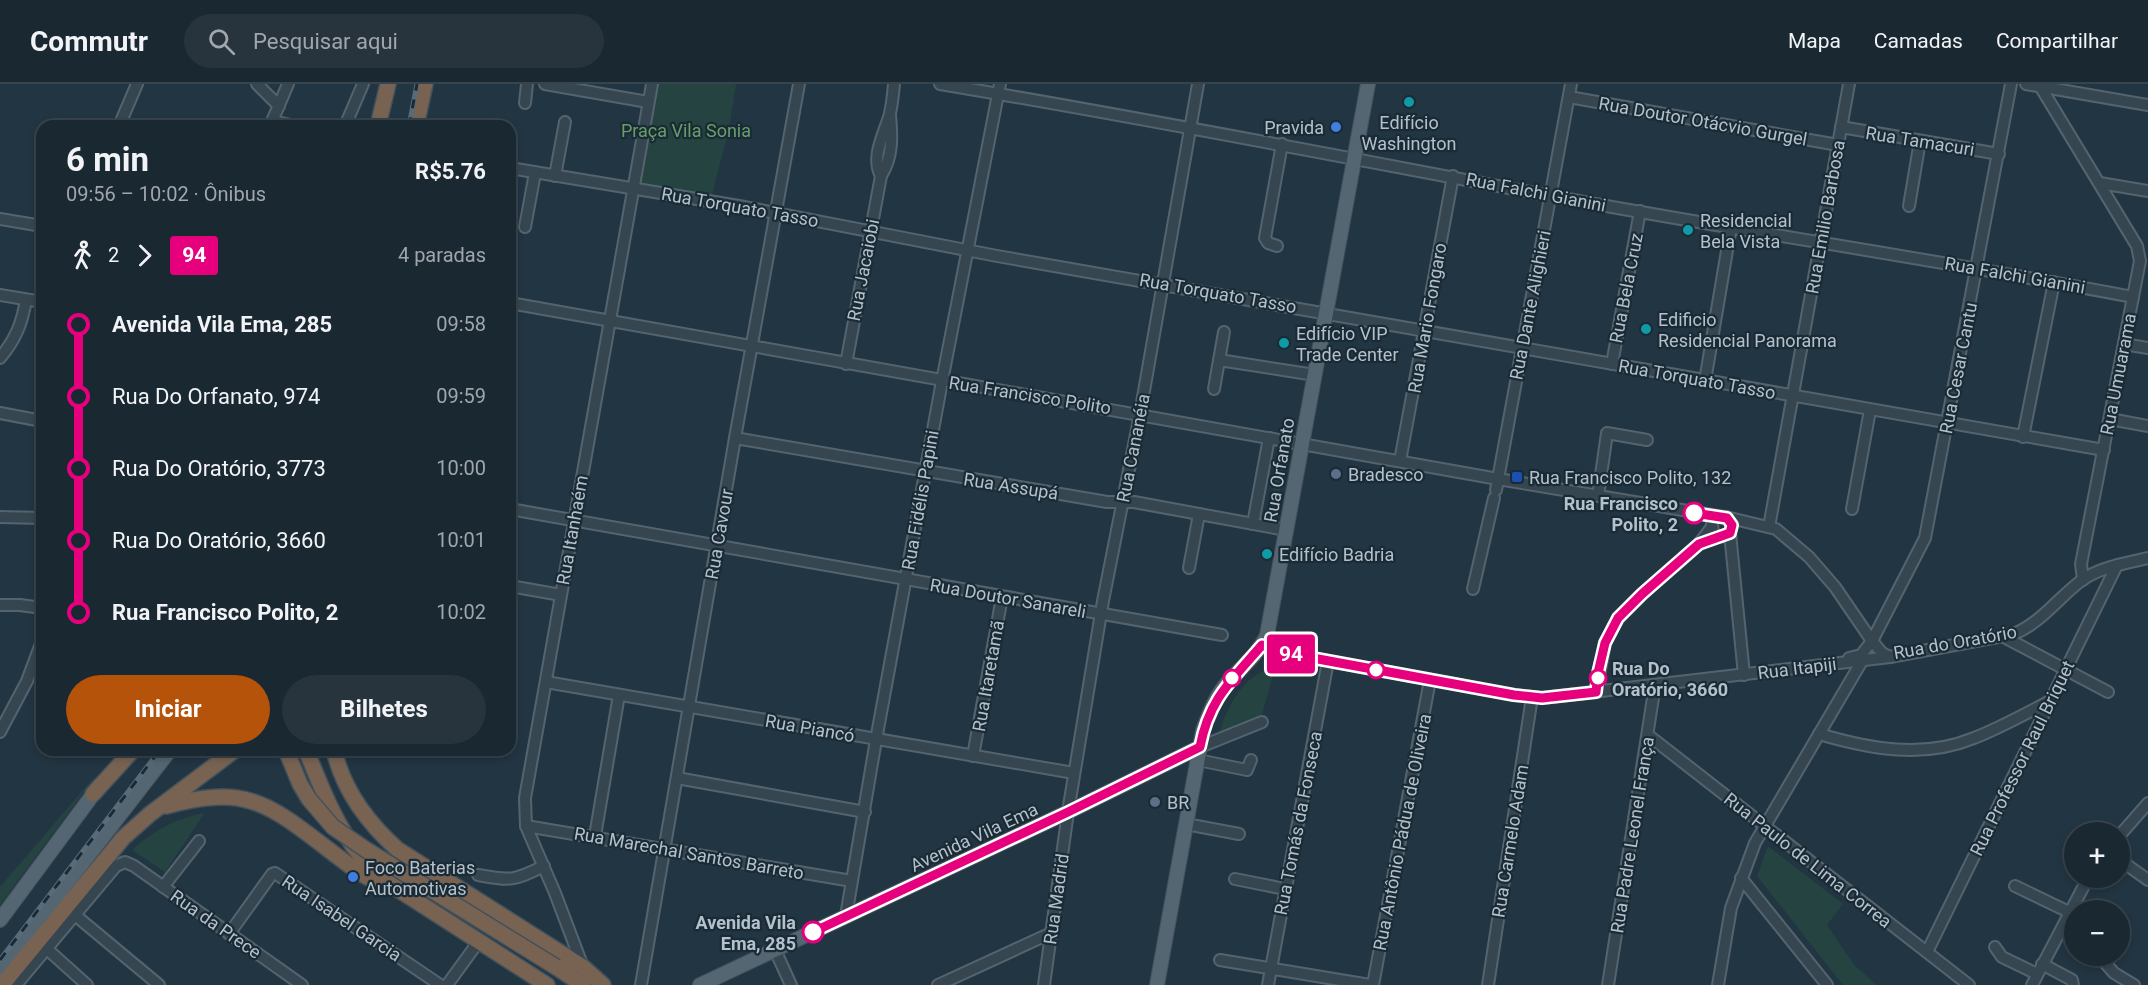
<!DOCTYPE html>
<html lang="pt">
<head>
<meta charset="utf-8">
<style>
  body { margin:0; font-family:Roboto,sans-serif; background:#27343e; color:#f1f3f6; height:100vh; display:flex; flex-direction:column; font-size:22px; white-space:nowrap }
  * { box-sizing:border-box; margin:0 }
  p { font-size:20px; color:#9fa6ac }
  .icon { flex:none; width:33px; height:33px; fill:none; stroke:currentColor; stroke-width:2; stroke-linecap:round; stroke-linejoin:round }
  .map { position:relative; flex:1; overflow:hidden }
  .details { position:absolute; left:36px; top:36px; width:480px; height:636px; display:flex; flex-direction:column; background:#1a2832; border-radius:18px; box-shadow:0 3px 9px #0003,0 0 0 2px #38444d }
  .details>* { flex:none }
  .badge { padding:0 12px; border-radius:4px; font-size:21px; line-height:39px }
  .buttons { position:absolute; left:2064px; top:738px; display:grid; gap:12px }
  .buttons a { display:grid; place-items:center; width:66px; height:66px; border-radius:50%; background:#1a2832; box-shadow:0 3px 9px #0003,0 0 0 2px #38444d; font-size:30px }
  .map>.badge { position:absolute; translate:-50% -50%; box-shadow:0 0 0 3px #fff }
  .legs { display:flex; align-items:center; gap:9px; height:66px; padding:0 30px; font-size:20px }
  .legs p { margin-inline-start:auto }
  .headline { display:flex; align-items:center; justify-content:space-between; height:102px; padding:0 30px }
  h1 { font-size:33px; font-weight:700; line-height:45px }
  .action { display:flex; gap:12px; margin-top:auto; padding:12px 30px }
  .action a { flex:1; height:69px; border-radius:36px; background:#b45309; color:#fff; font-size:24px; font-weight:700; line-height:69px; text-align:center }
  .action a+a { background:#27343e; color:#f1f3f6 }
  ul { padding:0 30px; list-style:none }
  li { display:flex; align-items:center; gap:21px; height:72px; font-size:22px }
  li i { display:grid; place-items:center; width:9px; height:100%; margin:0 8px; background:currentColor }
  li i::after { content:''; width:15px; height:15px; margin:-8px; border:4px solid; border-radius:50%; background:#1a2832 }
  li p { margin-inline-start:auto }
  li:first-child i { background:linear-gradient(#0000 50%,currentColor 0) }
  li:last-child i { background:linear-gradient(currentColor 50%,#0000 0) }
  header { display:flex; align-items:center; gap:36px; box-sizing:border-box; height:84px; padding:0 30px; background:#1a2832; border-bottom:2px solid #38444d }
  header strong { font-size:28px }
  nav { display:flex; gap:33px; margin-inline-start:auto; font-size:21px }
  .search { width:420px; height:54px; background:#27343e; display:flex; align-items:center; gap:15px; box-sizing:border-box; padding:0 21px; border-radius:33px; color:#9fa6ac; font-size:22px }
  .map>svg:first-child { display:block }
  .green { fill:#244341 }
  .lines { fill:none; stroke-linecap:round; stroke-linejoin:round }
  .minor-casing { stroke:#54646f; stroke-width:14 }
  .major-casing { stroke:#43525d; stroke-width:16 }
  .highway-casing { stroke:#41515c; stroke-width:18 }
  .minor { stroke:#364651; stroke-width:10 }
  .major { stroke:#546671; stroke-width:14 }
  .highway { stroke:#786353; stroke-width:15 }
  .rail-casing { stroke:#586b79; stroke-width:5 }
  .rail { stroke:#1b2b36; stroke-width:3; stroke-dasharray:9; stroke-linecap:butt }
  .highway-bridge-casing { stroke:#41515c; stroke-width:18; stroke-linecap:butt }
  .highway-bridge { stroke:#786353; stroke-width:15 }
  .line-1-casing { stroke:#fff; stroke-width:14 }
  .line-1 { stroke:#e6007e; stroke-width:9 }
  .culture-dot { fill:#0f9aa8; stroke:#1b2b36; stroke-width:2 }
  .shop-dot { fill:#3f7fe0; stroke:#1b2b36; stroke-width:2 }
  .service-dot { fill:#5c6f8a; stroke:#1b2b36; stroke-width:2 }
  .transit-dot { fill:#1a4fb4; stroke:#1b2b36; stroke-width:2 }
  .stop-1-dot { fill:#fff; stroke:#e6007e; stroke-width:3 }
  .labels { text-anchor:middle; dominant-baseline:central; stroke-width:4.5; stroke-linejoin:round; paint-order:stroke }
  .street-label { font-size:18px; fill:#b3c1cc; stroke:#1b2b36 }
  .poi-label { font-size:18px; fill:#b3c1cc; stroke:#1b2b36; text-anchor:start }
  .park-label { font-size:18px; fill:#679f6a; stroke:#1b2b36 }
  .stop-label { font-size:18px; font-weight:bold; fill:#b3c1cc; stroke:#1b2b36; text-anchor:end }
</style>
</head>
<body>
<header>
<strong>Commutr</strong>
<div class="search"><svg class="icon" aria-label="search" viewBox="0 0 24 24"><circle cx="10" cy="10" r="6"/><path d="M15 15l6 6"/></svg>Pesquisar aqui</div>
<nav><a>Mapa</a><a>Camadas</a><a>Compartilhar</a></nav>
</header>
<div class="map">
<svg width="2148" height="901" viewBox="0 0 2148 901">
  <rect width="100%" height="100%" fill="#223542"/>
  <g class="green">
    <polygon points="652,0 736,0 729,45 711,114 633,101"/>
    <polygon points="1280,367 1287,369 1275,433 1268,431"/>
    <path d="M1275,584L1262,631L1219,649C1228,622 1243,589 1275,584Z"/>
    <polygon points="100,686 0,821 0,803"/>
    <path d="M198,730H204L165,788L132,766C153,747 170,738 198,730Z"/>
    <polygon points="1768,762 1843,820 1827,841 1855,882 1877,901 1843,901 1757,792"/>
  </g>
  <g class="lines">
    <defs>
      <g id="minor">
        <polyline points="257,0 279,22"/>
        <polyline points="545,0 648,18"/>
        <path d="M940,0C1145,34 1348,74 1551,112C1745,148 1940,176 2133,213"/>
        <polyline points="2026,0 2148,21"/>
        <polyline points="2040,2 2137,162 2140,177 2081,480 2083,496"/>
        <polyline points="1569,13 1838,61"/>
        <polyline points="525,19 527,0"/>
        <polyline points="272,37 296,42"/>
        <polyline points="119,42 137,0"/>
        <polyline points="270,42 288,0"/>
        <polyline points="345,42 363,0"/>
        <polyline points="1841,43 1999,70"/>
        <polyline points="510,84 745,123 997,172 2104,366"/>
        <polyline points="555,92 565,38"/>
        <path d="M881,92C871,74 883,52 889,33C892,23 893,11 894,0"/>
        <polyline points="2100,99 2148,107"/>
        <polyline points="1909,122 1920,57"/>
        <polyline points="0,135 42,142"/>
        <polyline points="525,143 535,89"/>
        <polyline points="1277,162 1268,159 1265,154 1282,60"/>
        <polyline points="0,211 42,218"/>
        <polyline points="510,219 1498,395 1730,434 1776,445 1809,473 1835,503 1872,557 1882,569 1890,573"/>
        <polyline points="2124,260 2148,264"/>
        <path d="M0,274C16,255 22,239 26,216"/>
        <polyline points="1219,276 1315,291"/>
        <path d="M846,280L881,92C893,73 892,53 890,31"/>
        <polyline points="1612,280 1640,127"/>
        <polyline points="1705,297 1731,143"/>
        <polyline points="1214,305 1224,248"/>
        <polyline points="0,329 42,337"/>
        <polyline points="2110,335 2148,342"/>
        <polyline points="2023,353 2054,198"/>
        <polyline points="735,354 1107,418 1134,418 1286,446"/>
        <polyline points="1400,377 1453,92"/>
        <polyline points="1496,406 1571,0"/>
        <polyline points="1598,412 1607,349 1647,356"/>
        <polyline points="510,425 1222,551"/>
        <polyline points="1852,425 1870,326"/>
        <polyline points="0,433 42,434"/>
        <polyline points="1253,440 1269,354"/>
        <path d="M1712,440L1713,449C1722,456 1731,452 1732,441L1727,433"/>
        <polyline points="1769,443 1849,0"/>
        <polyline points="1730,449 1744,591"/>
        <polyline points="1189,484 1199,430"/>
        <polyline points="510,502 561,511"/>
        <polyline points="1473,505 1494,414"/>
        <polyline points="0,521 20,521 42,524"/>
        <polyline points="2004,553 2108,608"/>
        <path d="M1262,562L1280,568L1514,611L1542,614L1890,573L2014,550C2042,538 2058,514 2082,496C2101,483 2126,479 2148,474"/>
        <polyline points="1849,574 1861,571 1872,557 1925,454 2011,0"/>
        <polyline points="546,598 1074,689"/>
        <polyline points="1596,608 1605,559 1618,534 1642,510 1699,460 1711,444"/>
        <polyline points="0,648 27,597 42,557"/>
        <path d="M1819,650C1870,665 1923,675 1974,654C2000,644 2025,630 2050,617"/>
        <polyline points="1648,651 1969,901"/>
        <polyline points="1200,663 1262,638"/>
        <polyline points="973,672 1002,513"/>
        <polyline points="1198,676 1247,686 1251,676"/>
        <polyline points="677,694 865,728"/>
        <polyline points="1186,740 1239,750"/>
        <polyline points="526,742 852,797"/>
        <polyline points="2120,751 2148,719"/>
        <polyline points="595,752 619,611"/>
        <polyline points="2120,776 2148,796"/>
        <path d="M478,791C512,797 513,797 544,782"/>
        <polyline points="1741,794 1827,901"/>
        <polyline points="1235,795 1285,805"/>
        <polyline points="2015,802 2069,828"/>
        <polyline points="163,803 199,757"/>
        <polyline points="75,831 159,901"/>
        <polyline points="846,832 876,656 942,297 1000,0"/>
        <polyline points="229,850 272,790 275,789 440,901"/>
        <polyline points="1995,863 2002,873 2037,890"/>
        <polyline points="47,865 87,901"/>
        <polyline points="775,866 791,901"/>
        <polyline points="1927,868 2117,481"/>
        <polyline points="2099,872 2114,889 2134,901"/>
        <polyline points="1220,876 1370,901"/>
        <polyline points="2042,880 2072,896 2073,901"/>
        <polyline points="583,883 555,809 526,742 525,714 652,0"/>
        <polyline points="16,901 116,782 125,778 134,782 302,901"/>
        <polyline points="447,901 479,857"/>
        <polyline points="641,901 735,354 799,0"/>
        <polyline points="938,901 1051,849"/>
        <polyline points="1044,901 1068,728 1103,517 1140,330 1198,0"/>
        <polyline points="1268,901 1328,577"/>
        <polyline points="1373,901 1430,596"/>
        <polyline points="1488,901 1532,613"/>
        <polyline points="1608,901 1655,601"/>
        <polyline points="1718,901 1731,824 1755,759 1862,577"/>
        <polyline points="2032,901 2088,794"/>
      </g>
      <g id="major">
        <polyline points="0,836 100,701"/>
        <polyline points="0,886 170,666"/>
        <polyline points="700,901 1068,728 1200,663"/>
        <path d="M1157,901L1203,646C1209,631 1214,616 1224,603C1238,586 1258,571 1267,551L1368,0"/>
      </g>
      <g id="highway">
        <polyline points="378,42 388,0"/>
        <polyline points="416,42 425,0"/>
        <path d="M306,666C321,702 335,741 360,771C372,784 385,795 399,806L547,901"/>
        <path d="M334,666C343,706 367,738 397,765L583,883L603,901"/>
        <polyline points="93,710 133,666"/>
        <path d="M166,722C248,700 269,720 333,769C350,782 366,795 387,802"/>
        <polyline points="556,883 583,901"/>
        <polyline points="2,901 123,754 150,730 235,666"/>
      </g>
    </defs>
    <use href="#minor" class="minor-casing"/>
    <use href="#major" class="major-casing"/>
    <use href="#highway" class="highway-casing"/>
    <use href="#minor" class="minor"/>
    <use href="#major" class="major"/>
    <use href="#highway" class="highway"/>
    <defs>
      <g id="rail">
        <polyline points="409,42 417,0"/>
        <polyline points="0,876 160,666"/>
      </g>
    </defs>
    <use href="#rail" class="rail-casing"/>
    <use href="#rail" class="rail"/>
    <defs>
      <polyline id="highway-bridge" points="286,666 300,700 309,715 333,743 365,765 556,883"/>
    </defs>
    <use href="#highway-bridge" class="highway-bridge-casing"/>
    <use href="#highway-bridge" class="highway-bridge"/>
  </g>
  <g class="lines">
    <defs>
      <path id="line-1" d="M813,848L1068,728L1200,663C1209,615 1231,597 1262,561L1280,568L1514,611L1542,614L1596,608L1598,589L1605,559L1618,534L1642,510L1699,460L1730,449L1732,441L1727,434L1694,429"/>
    </defs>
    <use href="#line-1" class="line-1-casing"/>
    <use href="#line-1" class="line-1"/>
  </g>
  <g class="culture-dot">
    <circle cx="1409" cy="18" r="6"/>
    <circle cx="1688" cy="146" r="6"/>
    <circle cx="1646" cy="245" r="6"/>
    <circle cx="1284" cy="259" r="6"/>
    <circle cx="1267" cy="470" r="6"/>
  </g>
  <g class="shop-dot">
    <circle cx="1336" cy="43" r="6"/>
    <circle cx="353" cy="793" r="6"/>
  </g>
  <g class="service-dot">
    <circle cx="1336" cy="390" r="6"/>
    <circle cx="1155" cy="718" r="6"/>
  </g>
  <rect class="transit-dot" x="1511" y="387" width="12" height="12" rx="3"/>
  <g class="stop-1-dot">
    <circle cx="1694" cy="429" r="10"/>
    <circle cx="1376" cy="586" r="8"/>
    <circle cx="1232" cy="594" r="8"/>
    <circle cx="1598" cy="594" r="8"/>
    <circle cx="813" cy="848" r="10"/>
  </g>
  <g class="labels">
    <g class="street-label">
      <text transform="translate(1703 37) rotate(10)">Rua Doutor Otácvio Gurgel</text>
      <text transform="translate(1920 57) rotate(9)">Rua Tamacuri</text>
      <text transform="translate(1536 108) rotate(11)">Rua Falchi Gianini</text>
      <text transform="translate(740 123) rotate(10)">Rua Torquato Tasso</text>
      <text transform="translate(1825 133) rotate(-80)">Rua Emilio Barbosa</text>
      <text transform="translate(863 186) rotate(-79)">Rua Jacaiobi</text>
      <text transform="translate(2015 191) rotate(10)">Rua Falchi Gianini</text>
      <text transform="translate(1626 204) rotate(-79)">Rua Bela Cruz</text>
      <text transform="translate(1218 209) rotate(10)">Rua Torquato Tasso</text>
      <text transform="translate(1530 221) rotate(-79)">Rua Dante Alighieri</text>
      <text transform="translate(1427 234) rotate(-80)">Rua Mario Fongaro</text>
      <text transform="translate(1958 284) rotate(-79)">Rua Cesar Cantu</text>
      <text transform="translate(2118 290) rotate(-79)">Rua Umuarama</text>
      <text transform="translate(1697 295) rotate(10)">Rua Torquato Tasso</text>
      <text transform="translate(1030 311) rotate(9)">Rua Francisco Polito</text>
      <text transform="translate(1133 364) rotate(-79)">Rua Cananéia</text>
      <text transform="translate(1279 386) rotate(-80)">Rua Orfanato</text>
      <text transform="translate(1011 402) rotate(9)">Rua Assupá</text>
      <text transform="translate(920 416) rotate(-80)">Rua Fidélis Papini</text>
      <text transform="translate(572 446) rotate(-80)">Rua Itanhaém</text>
      <text transform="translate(719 450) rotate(-80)">Rua Cavour</text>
      <text transform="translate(1008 514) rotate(10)">Rua Doutor Sanareli</text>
      <text transform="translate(1955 558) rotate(-10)">Rua do Oratório</text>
      <text transform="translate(1797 584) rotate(-7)">Rua Itapiji</text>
      <text transform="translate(988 592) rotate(-80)">Rua Itaretamã</text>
      <text transform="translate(810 644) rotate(10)">Rua Piancó</text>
      <text transform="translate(2022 674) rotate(-64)">Rua Professor Raul Briquet</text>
      <text transform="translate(1298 739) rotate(-79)">Rua Tomás da Fonseca</text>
      <text transform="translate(1402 748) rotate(-79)">Rua Antônio Pádua de Oliveira</text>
      <text transform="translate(1632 751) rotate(-81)">Rua Padre Leonel França</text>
      <text transform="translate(974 753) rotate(-25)">Avenida Vila Ema</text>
      <text transform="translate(1510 757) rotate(-81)">Rua Carmelo Adam</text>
      <text transform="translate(689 769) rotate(10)">Rua Marechal Santos Barreto</text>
      <text transform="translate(1808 776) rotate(38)">Rua Paulo de Lima Correa</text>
      <text transform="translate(1056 815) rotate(-82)">Rua Madrid</text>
      <text transform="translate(342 834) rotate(34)">Rua Isabel Garcia</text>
      <text transform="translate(216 840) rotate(35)">Rua da Prece</text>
    </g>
    <g class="poi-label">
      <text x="1409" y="38" text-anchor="middle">Edifício<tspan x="1409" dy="21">Washington</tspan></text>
      <text x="1324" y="43" text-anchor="end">Pravida</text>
      <text x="1700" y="136">Residencial<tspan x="1700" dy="21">Bela Vista</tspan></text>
      <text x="1658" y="235">Edificio<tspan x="1658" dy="21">Residencial Panorama</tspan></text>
      <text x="1296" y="249">Edifício VIP<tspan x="1296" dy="21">Trade Center</tspan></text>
      <text x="1348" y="390">Bradesco</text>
      <text x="1529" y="393">Rua Francisco Polito, 132</text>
      <text x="1279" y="470">Edifício Badria</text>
      <text x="1167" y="718">BR</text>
      <text x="365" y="783">Foco Baterias<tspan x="365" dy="21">Automotivas</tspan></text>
    </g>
    <g class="park-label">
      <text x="686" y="46">Praça Vila Sonia</text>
    </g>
    <g class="stop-label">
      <text x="1678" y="419">Rua Francisco<tspan x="1678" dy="21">Polito, 2</tspan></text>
      <text x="1612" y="584" text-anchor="start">Rua Do<tspan x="1612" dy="21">Oratório, 3660</tspan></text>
      <text x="796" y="838">Avenida Vila<tspan x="796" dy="21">Ema, 285</tspan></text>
    </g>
  </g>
</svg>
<div class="buttons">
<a>+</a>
<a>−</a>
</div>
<b class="badge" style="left:1291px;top:570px;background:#e6007e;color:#fff">94</b>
<section class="details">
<div class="headline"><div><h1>6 min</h1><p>09:56 – 10:02 · Ônibus</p></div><b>R$5.76</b></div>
<div class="legs"><svg class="icon" aria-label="walk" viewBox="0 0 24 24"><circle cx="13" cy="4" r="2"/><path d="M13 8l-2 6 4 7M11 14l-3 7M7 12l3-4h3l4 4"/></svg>2<svg class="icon" aria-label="forward" viewBox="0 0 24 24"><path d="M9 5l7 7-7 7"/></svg><b class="badge" style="background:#e6007e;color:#fff">94</b><p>4 paradas</p></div>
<ul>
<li><i style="color:#e6007e"></i><b>Avenida Vila Ema, 285</b><p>09:58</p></li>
<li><i style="color:#e6007e"></i><span>Rua Do Orfanato, 974</span><p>09:59</p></li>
<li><i style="color:#e6007e"></i><span>Rua Do Oratório, 3773</span><p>10:00</p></li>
<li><i style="color:#e6007e"></i><span>Rua Do Oratório, 3660</span><p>10:01</p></li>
<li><i style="color:#e6007e"></i><b>Rua Francisco Polito, 2</b><p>10:02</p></li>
</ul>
<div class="action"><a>Iniciar</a><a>Bilhetes</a></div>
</section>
</div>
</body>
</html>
